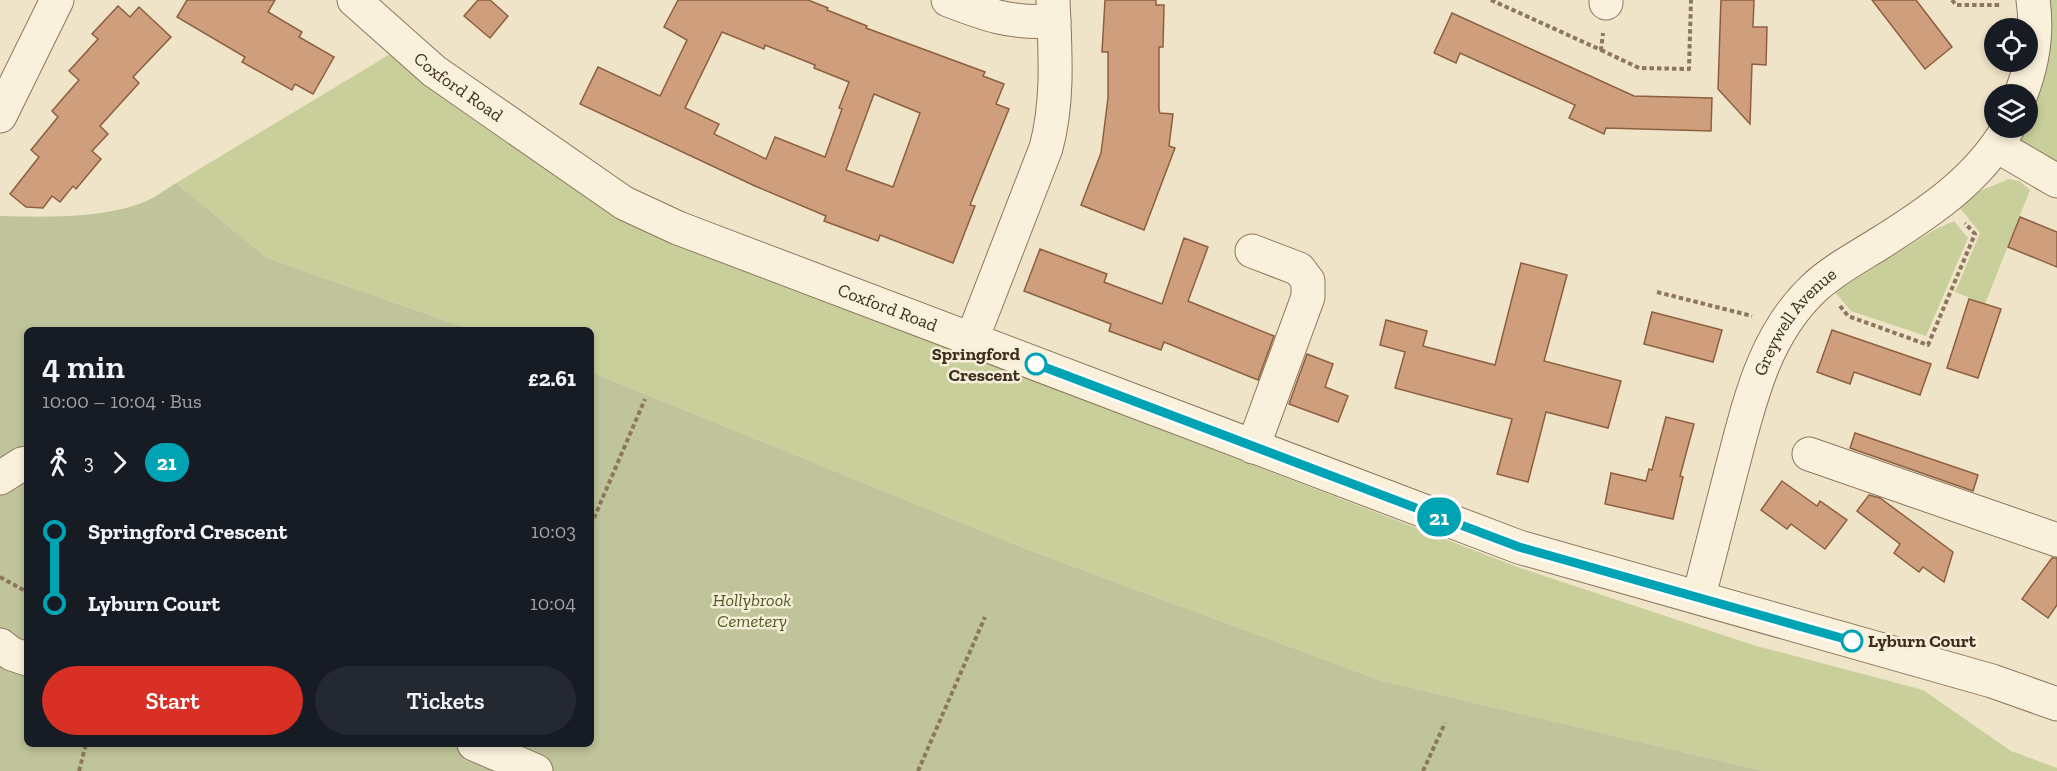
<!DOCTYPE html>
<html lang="en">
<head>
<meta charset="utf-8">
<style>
  body { margin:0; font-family:"Zilla Slab",serif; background:#242831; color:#f1f3f6; height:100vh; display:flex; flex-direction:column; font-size:22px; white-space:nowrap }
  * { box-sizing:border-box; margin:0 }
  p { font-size:20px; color:#9ea1a6 }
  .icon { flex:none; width:33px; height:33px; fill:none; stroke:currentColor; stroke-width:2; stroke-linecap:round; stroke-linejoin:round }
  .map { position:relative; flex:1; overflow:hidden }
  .details { position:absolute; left:24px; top:327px; width:570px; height:420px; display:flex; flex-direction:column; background:#171b24; border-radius:9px; box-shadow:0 3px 9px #0003 }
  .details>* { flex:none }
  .badge { padding:0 12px; border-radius:20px; font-size:21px; line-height:39px }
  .buttons { position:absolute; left:1984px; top:18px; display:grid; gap:12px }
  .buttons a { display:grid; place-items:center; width:54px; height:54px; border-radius:50%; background:#171b24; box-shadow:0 3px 9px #0003; font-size:30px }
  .map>.badge { position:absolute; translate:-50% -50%; box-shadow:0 0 0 3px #fff }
  .legs { display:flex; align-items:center; gap:9px; height:66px; padding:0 18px; font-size:20px }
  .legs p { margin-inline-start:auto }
  .head { display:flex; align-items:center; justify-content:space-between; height:102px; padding:0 18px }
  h1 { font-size:33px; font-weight:600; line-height:45px }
  .cta { display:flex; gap:12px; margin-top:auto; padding:12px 18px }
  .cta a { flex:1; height:69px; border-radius:36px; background:#d93025; color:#fff; font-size:24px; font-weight:600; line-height:69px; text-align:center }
  .cta a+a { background:#242831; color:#f1f3f6 }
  ul { padding:0 18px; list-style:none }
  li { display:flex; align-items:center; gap:21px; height:72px; font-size:22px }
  li i { display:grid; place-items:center; width:9px; height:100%; margin:0 8px; background:currentColor }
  li i::after { content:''; width:15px; height:15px; margin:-8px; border:4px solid; border-radius:50%; background:#171b24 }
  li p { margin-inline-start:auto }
  li:first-child i { background:linear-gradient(#0000 50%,currentColor 0) }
  li:last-child i { background:linear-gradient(currentColor 50%,#0000 0) }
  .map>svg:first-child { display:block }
  .green { fill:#c9cf9b }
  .cemetery { fill:#bfc49a }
  .building { fill:#cf9f7d; stroke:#8d5f41; stroke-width:1.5; fill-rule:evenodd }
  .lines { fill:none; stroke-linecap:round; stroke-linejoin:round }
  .minor-casing { stroke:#8d765c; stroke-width:35 }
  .path { stroke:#8d765c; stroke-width:4; stroke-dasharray:4.5 3; stroke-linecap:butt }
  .minor { stroke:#faf1dc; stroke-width:33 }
  .line-1-casing { stroke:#fff; stroke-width:14 }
  .line-1 { stroke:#00a3b4; stroke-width:9 }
  .stop-1-dot { fill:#fff; stroke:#00a3b4; stroke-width:3 }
  .labels { text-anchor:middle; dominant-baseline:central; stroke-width:5; stroke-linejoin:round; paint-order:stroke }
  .street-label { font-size:18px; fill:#3d2e20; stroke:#f7eed8 }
  .stop-label { font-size:18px; font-weight:bold; fill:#3d2e20; stroke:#f7eed8; text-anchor:end }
  .park-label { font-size:18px; font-style:italic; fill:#4d5a26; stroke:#f7eed8 }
</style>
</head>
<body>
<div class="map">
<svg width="2057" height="771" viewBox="0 0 2057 771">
  <rect width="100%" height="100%" fill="#f0e4c8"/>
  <g class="green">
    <polygon points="2044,0 2057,0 2057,166 2013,148 2019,128 2028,128 2028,105"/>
    <polygon points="397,50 464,113 617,216 683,245 1520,568 1753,645 1923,690 2011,751 2057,768 2057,771 1763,771 1382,681 1026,549 591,372 591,330 472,330 267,258 176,183"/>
    <polygon points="2009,179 2019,181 2030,190 1985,304 1955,292 1980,233 1960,208 1980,191"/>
    <polygon points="1954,221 1968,238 1926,336 1851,311 1835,292 1934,230"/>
  </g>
  <path class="cemetery" d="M176,183L267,258L472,330H27V744H591V372L1026,549L1382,681L1763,771H0V216C45,217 101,219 144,202C155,198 166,189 176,183Z"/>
  <g class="building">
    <polygon points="187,0 275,0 268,12 302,32 299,37 334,57 313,94 295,84 292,90 242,62 245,57 177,17"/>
    <polygon points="478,0 490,0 508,16 490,38 464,16"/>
    <path d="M678,0H808L828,8L827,10L867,26L866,28L985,72L983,76L1004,84L996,104L1009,109L970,205L975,206L953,263L880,235L878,241L824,221L826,216L755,186L580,104L598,67L660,96L687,40L664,27ZM722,32L764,49L765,45L815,65L814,68L849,82L839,108L842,109L825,157L775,137L766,159L714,134L719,124L685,108ZM874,94L920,113L893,187L846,170Z"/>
    <polygon points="1105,0 1156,0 1156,5 1164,5 1163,47 1159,47 1159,110 1160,113 1173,114 1169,146 1175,148 1144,230 1081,205 1101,153 1108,98 1108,52 1102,52"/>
    <polygon points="1721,0 1754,0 1753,27 1767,27 1766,65 1752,64 1750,124 1718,89"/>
    <polygon points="1872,0 1916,0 1952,47 1925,69"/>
    <polygon points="118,6 130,17 139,7 171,37 133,77 139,83 100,126 108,134 92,151 101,159 76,189 73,186 60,202 52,196 43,208 26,207 10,194 39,157 31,150 58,117 52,111 79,80 69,71 98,39 92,34"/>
    <polygon points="1452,13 1634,96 1712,98 1711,131 1606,128 1604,134 1569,118 1575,105 1460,53 1456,63 1434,53"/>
    <polygon points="2020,217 2057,232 2057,267 2008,247"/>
    <polygon points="1184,238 1208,247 1188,301 1274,336 1258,380 1164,342 1161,350 1109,331 1111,324 1024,291 1040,249 1107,274 1104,282 1162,304"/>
    <polygon points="1521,263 1567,275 1544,361 1621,381 1608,428 1546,412 1528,482 1497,474 1512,419 1395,388 1405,352 1380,345 1386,320 1427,331 1423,346 1495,365"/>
    <polygon points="1969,299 2001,309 1978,378 1947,368"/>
    <polygon points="1652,312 1722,330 1713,362 1644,344"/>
    <polygon points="1832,330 1931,364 1920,395 1854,372 1850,384 1817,372"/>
    <polygon points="1307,354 1333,364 1325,387 1348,396 1338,422 1289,404"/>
    <polygon points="1666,417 1694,424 1680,476 1683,477 1673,519 1605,504 1611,473 1646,481 1649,469 1652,470"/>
    <polygon points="1855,433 1978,475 1973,491 1850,448"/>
    <polygon points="1782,481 1817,506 1820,501 1847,520 1825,549 1791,524 1787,529 1761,510"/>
    <polygon points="1869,495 1880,498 1953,552 1944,582 1923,567 1919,572 1894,553 1900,544 1857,511"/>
    <polygon points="2052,558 2057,558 2057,605 2048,618 2022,599"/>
  </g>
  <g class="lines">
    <defs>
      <g id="minor">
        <path id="s1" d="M354,0L434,71L624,203L678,228L1519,547L1992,681L2057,704"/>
        <path d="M948,0C987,15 1011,24 1054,21"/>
        <polyline points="1606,3 1606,0"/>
        <path d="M2021,94C2033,63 2038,33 2033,0"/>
        <polyline points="0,116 57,0"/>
        <polyline points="1997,146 2057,181"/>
        <polyline points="1252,251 1299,269 1308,281 1308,297 1253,447"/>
        <path d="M972,339L1046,148C1059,100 1055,50 1053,0"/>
        <polyline points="1809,454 2057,540"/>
        <polyline points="0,478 22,464 27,463"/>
        <path id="s2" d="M1699,596C1710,554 1721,511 1732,468C1749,404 1763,336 1814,288C1832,271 1856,258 1877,245C1928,213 1977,181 2008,128"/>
        <polyline points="0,645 12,654 27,659"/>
        <polyline points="474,744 536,771"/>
      </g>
    </defs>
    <use href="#minor" class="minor-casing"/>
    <g class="path">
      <polyline points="1491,0 1601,50 1603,33"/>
      <polyline points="1952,0 1956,5 2002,5"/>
      <polyline points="1601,50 1639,68 1689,69 1691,0"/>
      <polyline points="1657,292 1752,316"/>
      <polyline points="1840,306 1848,316 1928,345 1975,234 1965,223"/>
      <polyline points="591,525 645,399"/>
      <polyline points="0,577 27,592"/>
      <polyline points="79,771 86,744"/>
      <polyline points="918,771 985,617"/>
      <polyline points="1423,771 1445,723"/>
    </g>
    <use href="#minor" class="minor"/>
  </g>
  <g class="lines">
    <defs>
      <polyline id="line-1" points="1036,364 1519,547 1852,641"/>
    </defs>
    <use href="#line-1" class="line-1-casing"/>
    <use href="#line-1" class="line-1"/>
  </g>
  <g class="stop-1-dot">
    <circle cx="1036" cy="364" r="10"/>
    <circle cx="1852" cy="641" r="10"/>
  </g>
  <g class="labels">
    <g class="street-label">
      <text stroke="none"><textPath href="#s1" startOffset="136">Coxford Road</textPath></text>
      <text stroke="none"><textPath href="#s1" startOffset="622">Coxford Road</textPath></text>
      <text stroke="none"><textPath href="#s2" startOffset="294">Greywell Avenue</textPath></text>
    </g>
    <g class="stop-label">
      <text x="1020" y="354">Springford<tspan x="1020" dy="21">Crescent</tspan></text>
      <text x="1868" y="641" text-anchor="start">Lyburn Court</text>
    </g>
    <g class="park-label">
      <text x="752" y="600">Hollybrook<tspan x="752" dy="21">Cemetery</tspan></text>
    </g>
  </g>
</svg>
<div class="buttons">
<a><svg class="icon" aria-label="locate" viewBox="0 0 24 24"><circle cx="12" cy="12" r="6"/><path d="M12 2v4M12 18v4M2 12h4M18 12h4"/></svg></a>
<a><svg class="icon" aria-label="layers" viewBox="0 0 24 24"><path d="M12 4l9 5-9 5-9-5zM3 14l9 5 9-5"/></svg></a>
</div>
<b class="badge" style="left:1439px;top:517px;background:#00a3b4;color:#fff">21</b>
<section class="details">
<div class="head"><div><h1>4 min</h1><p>10:00 – 10:04 · Bus</p></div><b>£2.61</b></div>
<div class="legs"><svg class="icon" aria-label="walk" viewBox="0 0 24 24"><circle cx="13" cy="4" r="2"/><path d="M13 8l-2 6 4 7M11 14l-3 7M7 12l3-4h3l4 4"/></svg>3<svg class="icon" aria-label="forward" viewBox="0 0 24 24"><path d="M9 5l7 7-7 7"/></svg><b class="badge" style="background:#00a3b4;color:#fff">21</b></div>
<ul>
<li><i style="color:#00a3b4"></i><b>Springford Crescent</b><p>10:03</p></li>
<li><i style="color:#00a3b4"></i><b>Lyburn Court</b><p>10:04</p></li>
</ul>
<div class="cta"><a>Start</a><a>Tickets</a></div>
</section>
</div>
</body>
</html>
